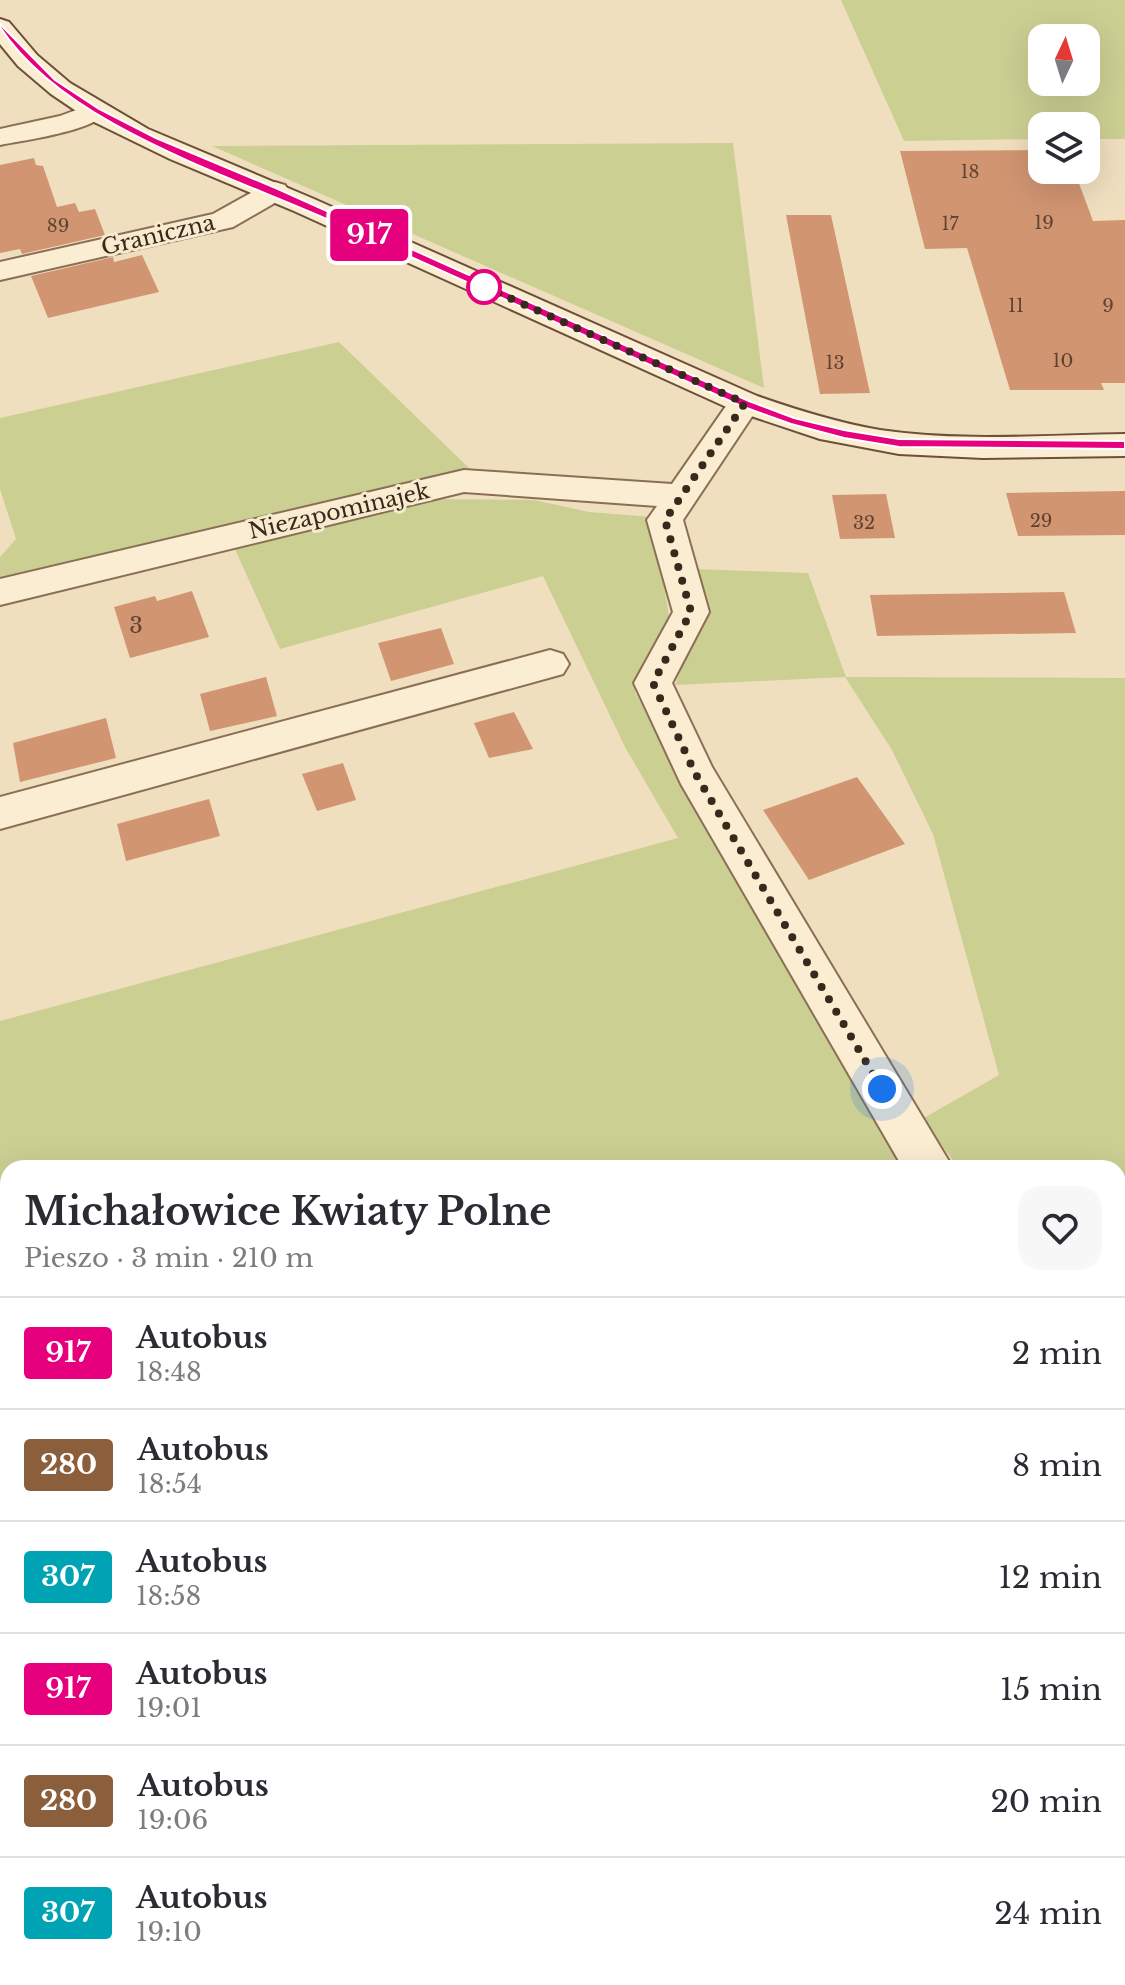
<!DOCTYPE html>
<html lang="pl">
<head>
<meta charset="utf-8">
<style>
  body { margin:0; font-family:"Libre Baskerville",serif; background:#f7f7f7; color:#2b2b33; height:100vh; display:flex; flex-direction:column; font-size:30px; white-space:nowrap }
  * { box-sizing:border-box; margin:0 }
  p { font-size:26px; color:#7c7c81 }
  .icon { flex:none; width:44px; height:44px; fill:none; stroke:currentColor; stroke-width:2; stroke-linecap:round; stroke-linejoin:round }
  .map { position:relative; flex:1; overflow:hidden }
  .side { position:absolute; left:0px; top:1160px; width:1126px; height:826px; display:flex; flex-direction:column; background:#fff; border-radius:24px 24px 0 0; box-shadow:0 8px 32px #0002 }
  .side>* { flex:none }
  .badge { padding:0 16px; border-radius:6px; font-size:28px; line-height:52px }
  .needle { width:52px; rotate:4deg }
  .controls { position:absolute; left:1028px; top:24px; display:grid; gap:16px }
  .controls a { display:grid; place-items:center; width:72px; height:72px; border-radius:16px; background:#fff; box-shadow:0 8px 32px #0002; font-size:40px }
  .you { position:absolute; width:40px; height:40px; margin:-20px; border:6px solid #fff; border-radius:50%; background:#1a73e8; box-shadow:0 0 0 12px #1a73e833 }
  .map>.badge { position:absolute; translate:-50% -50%; box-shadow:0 0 0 4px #fff }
  .round { display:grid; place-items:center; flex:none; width:84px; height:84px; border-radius:24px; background:#f7f7f7 }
  .head { display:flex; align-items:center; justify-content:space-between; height:136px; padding:0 24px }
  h1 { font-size:38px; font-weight:700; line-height:60px }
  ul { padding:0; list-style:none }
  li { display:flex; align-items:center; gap:24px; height:112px; padding:0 24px; border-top:2px solid #e1e1e2 }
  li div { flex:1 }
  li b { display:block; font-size:30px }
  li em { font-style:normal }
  li .badge { min-width:88px; font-weight:700; text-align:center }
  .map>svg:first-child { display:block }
  .farmland { fill:#e7daac }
  .green { fill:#cbcf92; fill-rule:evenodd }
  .building { fill:#d19572 }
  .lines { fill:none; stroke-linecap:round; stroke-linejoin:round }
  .street-casing { stroke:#8a6f56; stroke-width:4 }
  .secondary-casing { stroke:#6c5039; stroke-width:4 }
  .street { fill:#fbedd2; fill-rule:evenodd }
  .secondary { fill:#fbedd2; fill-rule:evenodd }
  .line { fill:#e6007e; stroke:#fff; stroke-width:2 }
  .walk { stroke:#39281c; stroke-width:8; stroke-dasharray:0 14.4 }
  .stop-dot { fill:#fff; stroke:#e6007e; stroke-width:4 }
  .labels { text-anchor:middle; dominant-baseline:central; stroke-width:6; stroke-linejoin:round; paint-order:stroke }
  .far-number-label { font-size:18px; fill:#5f4332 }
  .far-street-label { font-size:22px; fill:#39281c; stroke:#f7eacf }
  .number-label { font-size:22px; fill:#5f4332 }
</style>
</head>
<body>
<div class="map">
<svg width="1125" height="1985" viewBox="0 0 1125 1985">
  <rect width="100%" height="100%" fill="#f0dfbf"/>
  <polygon class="farmland" points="0,1287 8,1290 8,1978 373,1978 353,1985 0,1985"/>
  <g class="green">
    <path d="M841,0H1125V139H1086V126H1042V139L904,141ZM1042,38H1086V82H1042Z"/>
    <polygon points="733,143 764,388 212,146"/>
    <polygon points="339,342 470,469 0,580 0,557 16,539 0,489 0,418"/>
    <polygon points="433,499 534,500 589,512 652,517 669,616 635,692 902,1168 8,1168 8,1290 0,1287 0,1021 678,838 625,747 543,576 280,649 234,547"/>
    <polygon points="695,569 808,573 846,677 1125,678 1125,1387 1118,1378 1118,1168 959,1168 922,1119 999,1075 933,834 892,750 845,677 675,685 701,615"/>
    <polygon points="1118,1477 1125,1487 1125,1985 353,1985 373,1978 1118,1978"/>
  </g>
  <g class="building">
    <polygon points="1042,150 1042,170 1074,170 1093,221 1125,220 1125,383 1101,383 1104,390 1010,390 967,248 925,249 900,151"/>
    <polygon points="34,158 36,165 43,166 57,207 75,203 79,212 95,209 105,235 22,254 20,249 0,253 0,165"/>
    <polygon points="786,215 831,215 870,393 820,394"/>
    <polygon points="142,255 159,292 48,318 31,276 113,257 114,262"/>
    <polygon points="1125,491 1125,535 1018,536 1006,493"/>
    <polygon points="886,494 895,538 840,539 832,495"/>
    <polygon points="192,591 209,637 130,658 114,607 155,596 157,601"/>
    <polygon points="1064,592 1076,633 877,636 870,595"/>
    <polygon points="441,628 454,664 391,681 378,643"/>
    <polygon points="266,677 277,716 210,731 200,694"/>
    <polygon points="514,712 533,749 489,758 474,723"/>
    <polygon points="106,718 116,758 20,782 13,743"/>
    <polygon points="343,763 356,800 317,811 302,774"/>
    <polygon points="857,777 905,844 809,880 763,810"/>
    <polygon points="209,799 220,836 126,861 117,824"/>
  </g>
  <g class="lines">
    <defs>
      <g id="street">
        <path d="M95,103L105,105L109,111C94,131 25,140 0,145V129L60,116Z"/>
        <polygon points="275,182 285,185 289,191 285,197 233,227 0,280 0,262 213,214 265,185"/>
        <polygon points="745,393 757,396 761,403 683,520 709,612 672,683 712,767 953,1168 903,1168 681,784 634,683 673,612 647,520 657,506 464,492 0,605 0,579 464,470 672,484 733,396"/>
        <polygon points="550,650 563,654 569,664 563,674 0,829 0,797"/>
        <polygon points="1118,1411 1125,1414 1125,1472 1118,1469"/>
      </g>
      <path id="secondary" d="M0,19L9,22L37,55L70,83L148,129L314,199L757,396C797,410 838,423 880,430C961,442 1044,435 1125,434V456L983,458L899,454L820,439L733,410L294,211L170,159L88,119L51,94L18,66L0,44Z"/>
    </defs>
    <use href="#street" class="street-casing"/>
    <use href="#secondary" class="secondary-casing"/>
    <use href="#street" class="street"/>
    <use href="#secondary" class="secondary"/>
  </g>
  <path class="line" d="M0,24L55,80L99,109L156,138L278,189L749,401L794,418L844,430L899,439L1125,441V449L899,447L844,438L791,424L741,406C606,345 472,284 338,224C230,175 64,126 0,27Z"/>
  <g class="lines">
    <polyline class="walk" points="484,287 478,284 745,403 665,520 691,612 653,683 695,773 882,1089"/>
  </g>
  <circle class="stop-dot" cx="484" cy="287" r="16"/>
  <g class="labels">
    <g class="far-number-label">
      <text x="970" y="172">18</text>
      <text x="1044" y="223">19</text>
      <text x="950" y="224">17</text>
      <text x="58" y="226">89</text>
      <text x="1016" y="306">11</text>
      <text x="1108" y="306">9</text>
      <text x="1063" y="361">10</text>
      <text x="835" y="363">13</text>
      <text x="1041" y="521">29</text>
      <text x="864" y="523">32</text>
    </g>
    <g class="far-street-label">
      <text transform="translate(158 235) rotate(-13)">Graniczna</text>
      <text transform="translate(339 511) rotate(-13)">Niezapominajek</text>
    </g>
    <g class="number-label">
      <text x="136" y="625">3</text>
    </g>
  </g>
</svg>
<div class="controls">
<a><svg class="needle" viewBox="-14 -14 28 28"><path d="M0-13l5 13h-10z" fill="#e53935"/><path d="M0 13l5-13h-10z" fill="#7c7c81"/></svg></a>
<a><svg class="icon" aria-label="layers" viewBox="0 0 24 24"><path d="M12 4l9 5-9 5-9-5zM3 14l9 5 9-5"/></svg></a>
</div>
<div class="you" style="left:882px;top:1089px"></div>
<b class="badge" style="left:369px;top:235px;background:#e6007e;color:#fff">917</b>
<section class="side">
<div class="head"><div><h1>Michałowice Kwiaty Polne</h1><p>Pieszo · 3 min · 210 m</p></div><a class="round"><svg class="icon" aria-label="heart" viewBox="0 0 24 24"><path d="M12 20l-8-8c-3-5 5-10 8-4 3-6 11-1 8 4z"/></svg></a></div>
<ul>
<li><span class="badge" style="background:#e6007e;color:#fff">917</span><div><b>Autobus</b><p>18:48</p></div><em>2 min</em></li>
<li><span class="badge" style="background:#8b5e3c;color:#fff">280</span><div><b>Autobus</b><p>18:54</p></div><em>8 min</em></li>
<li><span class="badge" style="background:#00a3b4;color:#fff">307</span><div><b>Autobus</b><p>18:58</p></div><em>12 min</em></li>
<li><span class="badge" style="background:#e6007e;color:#fff">917</span><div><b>Autobus</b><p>19:01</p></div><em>15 min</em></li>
<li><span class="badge" style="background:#8b5e3c;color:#fff">280</span><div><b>Autobus</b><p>19:06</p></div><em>20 min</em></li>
<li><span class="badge" style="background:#00a3b4;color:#fff">307</span><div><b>Autobus</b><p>19:10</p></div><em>24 min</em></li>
</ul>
</section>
</div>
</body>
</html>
